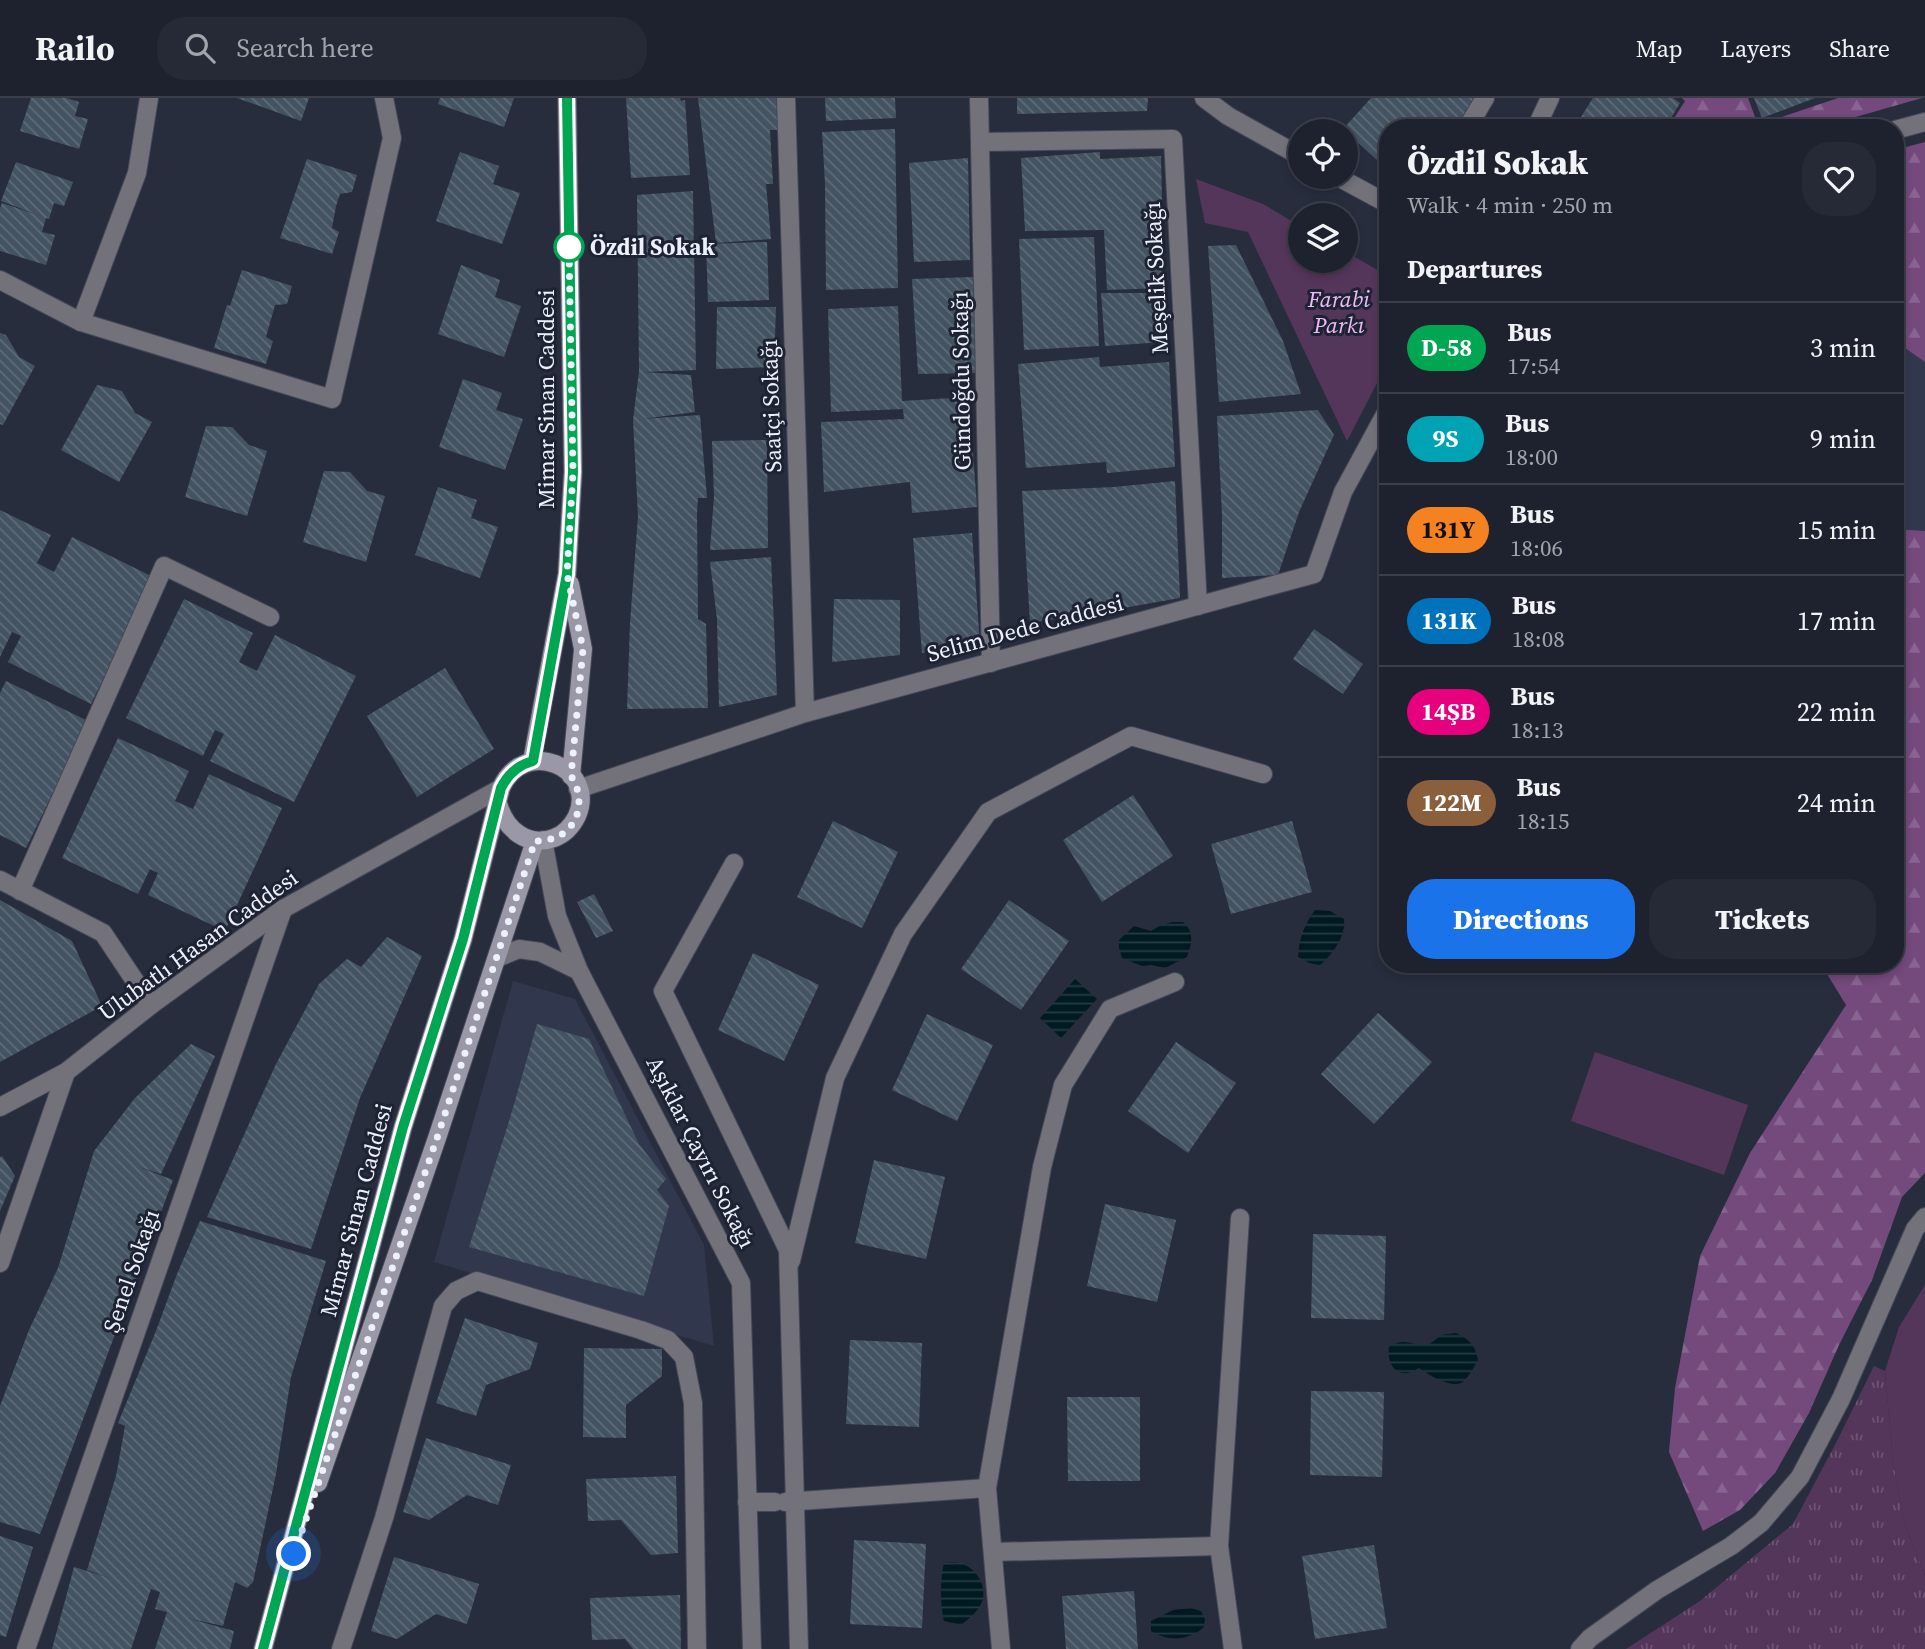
<!DOCTYPE html>
<html lang="en">
<head>
<meta charset="utf-8">
<style>
  body { margin:0; font-family:"Source Serif 4",serif; background:#262a36; color:#f1f3f6; height:100vh; display:flex; flex-direction:column; font-size:26px; white-space:nowrap }
  * { box-sizing:border-box; margin:0 }
  p { font-size:23px; color:#a1a4aa }
  .icon { flex:none; width:38px; height:38px; fill:none; stroke:currentColor; stroke-width:2; stroke-linecap:round; stroke-linejoin:round }
  .map { position:relative; flex:1; overflow:hidden }
  .details { position:absolute; left:1379px; top:21px; width:525px; height:854px; display:flex; flex-direction:column; background:#1e222e; border-radius:28px; box-shadow:0 4px 10px #0003,0 0 0 2px #3c3f4a }
  .details>* { flex:none }
  .badge { padding:0 14px; border-radius:23px; font-size:24px; line-height:46px }
  .fabs { position:absolute; left:1288px; top:21px; display:grid; gap:14px }
  .fabs a { display:grid; place-items:center; width:70px; height:70px; border-radius:50%; background:#1e222e; box-shadow:0 4px 10px #0003,0 0 0 2px #3c3f4a; font-size:35px }
  .you { position:absolute; width:35px; height:35px; margin:-18px; border:5px solid #fff; border-radius:50%; background:#1a73e8; box-shadow:0 0 0 10px #1a73e833 }
  .map>.badge { position:absolute; translate:-50% -50%; box-shadow:0 0 0 4px #fff }
  h2 { padding:0 28px; font-size:26px; line-height:63px }
  .round { display:grid; place-items:center; flex:none; width:74px; height:74px; border-radius:28px; background:#262a36 }
  .headline { display:flex; align-items:center; justify-content:space-between; height:119px; padding:0 28px }
  h1 { font-size:33px; font-weight:800; line-height:52px }
  .action { display:flex; gap:14px; margin-top:auto; padding:14px 28px }
  .action a { flex:1; height:80px; border-radius:28px; background:#1a73e8; color:#fff; font-size:28px; font-weight:800; line-height:80px; text-align:center }
  .action a+a { background:#262a36; color:#f1f3f6 }
  ul { padding:0; list-style:none }
  li { display:flex; align-items:center; gap:21px; height:91px; padding:0 28px; border-top:2px solid #3c3f4a }
  li div { flex:1 }
  li b { display:block; font-size:26px }
  li em { font-style:normal }
  li .badge { min-width:77px; font-weight:700; text-align:center }
  header { display:flex; align-items:center; gap:42px; box-sizing:border-box; height:98px; padding:0 35px; background:#1e222e; border-bottom:2px solid #3c3f4a }
  header strong { font-size:33px }
  nav { display:flex; gap:38px; margin-inline-start:auto; font-size:24px }
  .search { width:490px; height:63px; background:#262a36; display:flex; align-items:center; gap:18px; box-sizing:border-box; padding:0 24px; border-radius:28px; color:#a1a4aa; font-size:26px }
  .map>svg:first-child { display:block }
  .built { fill:#31384e }
  .grass { fill:url(#grass-tufts) }
  .forest { fill:url(#forest-firs) }
  .park { fill:#55365b }
  .water { fill:url(#water-rules) }
  .building { fill:url(#building-back-hatch) }
  .lines { fill:none; stroke-linecap:round; stroke-linejoin:round }
  .service-casing { stroke:#444859; stroke-width:20 }
  .minor-casing { stroke:#444859; stroke-width:20 }
  .tertiary-casing { stroke:#444859; stroke-width:20 }
  .secondary-casing { stroke:#444859; stroke-width:20 }
  .service { stroke:#73717a; stroke-width:18 }
  .minor { stroke:#73717a; stroke-width:18 }
  .tertiary { stroke:#73717a; stroke-width:18 }
  .secondary { stroke:#9a97a6; stroke-width:18 }
  .line-casing { stroke:#fff; stroke-width:16 }
  .line { stroke:#00a651; stroke-width:10 }
  .walk { stroke:#edf1fc; stroke-width:7; stroke-dasharray:0 12.6 }
  .stop-dot { fill:#fff; stroke:#00a651; stroke-width:3.5 }
  .labels { text-anchor:middle; dominant-baseline:central; stroke-width:6; stroke-linejoin:round; paint-order:stroke }
  .stop-label { font-size:23px; font-weight:bold; fill:#edf1fc; stroke:#1e2334; text-anchor:start }
  .street-label { font-size:23px; fill:#edf1fc; stroke:#1e2334 }
  .park-label { font-size:23px; font-style:italic; fill:#eebbf8; stroke:#1e2334 }
</style>
</head>
<body>
<header>
<strong>Railo</strong>
<div class="search"><svg class="icon" aria-label="search" viewBox="0 0 24 24"><circle cx="10" cy="10" r="6"/><path d="M15 15l6 6"/></svg>Search here</div>
<nav><a>Map</a><a>Layers</a><a>Share</a></nav>
</header>
<div class="map">
<svg width="1925" height="1551" viewBox="0 0 1925 1551">
  <defs>
    <pattern id="grass-tufts" width="24" height="20" patternUnits="userSpaceOnUse" patternTransform="scale(1.75)"><rect width="24" height="20" fill="#55365b"/><path d="M3 7l-1-3M5 7V3M7 7l1-3M15 17l-1-3M17 17v-4M19 17l1-3" fill="none" stroke="#6e5473"/></pattern>
    <pattern id="forest-firs" width="22" height="20" patternUnits="userSpaceOnUse" patternTransform="scale(1.75)"><rect width="22" height="20" fill="#74497c"/><path d="M5 1l3.5 6h-7zM16 11l3.5 6h-7z" fill="#886490"/></pattern>
    <pattern id="water-rules" width="6" height="5" patternUnits="userSpaceOnUse" patternTransform="scale(1.75)"><rect width="6" height="5" fill="#001a22"/><path d="M0 2.5h6" fill="none" stroke="#263c43"/></pattern>
    <pattern id="building-back-hatch" width="6" height="6" patternUnits="userSpaceOnUse" patternTransform="scale(1.75)"><rect width="6" height="6" fill="#435362"/><path d="M-1 5l2 2M0 0l6 6M5-1l2 2" fill="none" stroke="#5e6c79"/></pattern>
  </defs>
  <rect width="100%" height="100%" fill="#282d3e"/>
  <g class="built">
    <polygon points="1895,243 1925,264 1925,433 1895,431"/>
    <polygon points="513,883 575,901 704,1147 714,1248 434,1164"/>
  </g>
  <polygon class="grass" points="1874,1268 1885,1273 1893,1363 1904,1425 1925,1477 1925,1551 1626,1551 1700,1503 1793,1426 1836,1345"/>
  <g class="forest">
    <polygon points="1682,0 1748,0 1758,27 1838,0 1922,0 1817,30 1668,30 1685,3"/>
    <polygon points="1925,44 1925,264 1895,243 1895,52"/>
    <polygon points="1895,431 1925,433 1925,1075 1902,1099 1872,1182 1839,1247 1809,1315 1775,1375 1740,1412 1703,1433 1669,1354 1675,1290 1700,1158 1750,1055 1846,907 1821,866 1895,866"/>
  </g>
  <g class="park">
    <polygon points="1196,81 1263,106 1300,128 1300,163 1346,163 1346,154 1388,178 1388,264 1347,343 1248,134 1205,125"/>
    <polygon points="1595,954 1748,1007 1724,1077 1571,1023"/>
    <polygon points="1925,1187 1925,1477 1904,1425 1893,1363 1885,1273 1899,1229"/>
  </g>
  <g class="water">
    <path d="M1315,812L1330,813L1344,821C1346,838 1333,856 1320,867L1309,865L1298,859C1299,840 1304,827 1315,812Z"/>
    <path d="M1172,824H1183C1195,835 1192,845 1187,859L1165,870L1151,867L1142,868L1122,860L1119,850V842L1134,828L1151,833L1161,827Z"/>
    <polygon points="1075,881 1097,901 1061,940 1040,920"/>
    <path d="M1456,1235C1470,1242 1475,1247 1478,1262C1474,1269 1468,1281 1461,1285C1450,1290 1427,1276 1419,1270C1401,1283 1386,1270 1389,1249C1407,1237 1415,1251 1429,1246C1432,1245 1436,1241 1439,1239C1444,1235 1450,1236 1456,1235Z"/>
    <path d="M956,1464C973,1467 986,1483 983,1501C980,1512 969,1521 961,1527L944,1523C940,1508 940,1480 944,1465Z"/>
    <path d="M1191,1510L1201,1513L1205,1521L1204,1529C1189,1543 1168,1544 1151,1533V1523L1173,1512Z"/>
  </g>
  <g class="building">
    <polygon points="31,0 66,0 79,4 75,18 88,21 79,51 20,33"/>
    <polygon points="237,0 309,0 301,23"/>
    <polygon points="440,0 514,0 504,29 438,6"/>
    <polygon points="626,0 680,0 681,3 685,2 690,77 631,80"/>
    <polygon points="698,0 778,0 778,32 770,32 773,86 766,86 771,141 716,145"/>
    <polygon points="825,0 895,0 896,20 826,23"/>
    <polygon points="1017,0 1148,0 1147,13 1017,16"/>
    <polygon points="1371,0 1477,0 1465,13 1471,17 1459,30 1388,30 1388,72 1343,31"/>
    <polygon points="1593,0 1673,0 1680,5 1665,30 1574,30"/>
    <polygon points="1754,0 1815,0 1762,20"/>
    <polygon points="895,31 898,190 826,192 825,86 822,34"/>
    <polygon points="460,54 499,68 493,86 520,95 502,146 436,123"/>
    <polygon points="1100,54 1100,61 1161,58 1164,190 1107,192 1104,132 1025,133 1021,60"/>
    <polygon points="968,60 970,162 914,164 909,65"/>
    <polygon points="307,61 357,77 352,94 340,96 336,108 332,130 339,134 332,156 280,140"/>
    <polygon points="16,64 73,84 64,108 54,105 49,121 46,120 42,134 55,137 46,167 0,153 0,110 2,105 38,117 1,103"/>
    <polygon points="693,93 696,272 643,274 691,277 695,314 642,321 700,317 707,400 698,400 697,415 698,521 706,526 708,610 627,611 630,525 638,418 633,322 639,273 637,97"/>
    <polygon points="1094,139 1099,248 1024,252 1019,141"/>
    <polygon points="767,144 769,202 708,204 706,146"/>
    <polygon points="1236,147 1283,243 1301,296 1219,304 1208,148"/>
    <polygon points="461,167 500,182 495,199 521,208 504,259 438,236"/>
    <polygon points="242,172 292,188 287,206 275,207 266,239 273,243 266,266 214,250 227,207 230,208"/>
    <polygon points="973,179 976,275 918,276 912,181"/>
    <polygon points="1101,195 1163,195 1164,244 1105,248"/>
    <polygon points="898,208 902,303 969,299 977,409 912,415 910,384 824,394 821,324 904,321 903,311 831,314 828,211"/>
    <polygon points="717,209 776,209 774,269 716,271"/>
    <polygon points="0,235 6,237 19,259 35,268 3,327 0,326"/>
    <polygon points="1099,259 1100,269 1169,264 1175,369 1107,375 1106,364 1026,370 1018,266"/>
    <polygon points="463,281 502,295 496,312 523,321 505,372 439,349"/>
    <polygon points="97,287 122,293 135,315 152,324 119,384 61,352"/>
    <polygon points="1318,312 1334,337 1299,414 1278,477 1222,480 1222,416 1217,318"/>
    <polygon points="206,328 232,329 249,347 267,353 247,418 185,399"/>
    <polygon points="767,342 768,450 710,452 714,398 712,343"/>
    <polygon points="324,373 350,374 367,393 385,398 366,464 303,444"/>
    <polygon points="1175,383 1180,500 1112,512 1030,525 1022,393 1114,389"/>
    <polygon points="438,389 477,402 471,420 498,429 480,480 415,457"/>
    <polygon points="0,412 51,437 37,465 54,474 72,439 153,479 91,606 8,564 21,538 12,534 0,559"/>
    <polygon points="972,435 980,547 922,555 913,440"/>
    <polygon points="771,459 777,597 719,609 717,521 710,464"/>
    <polygon points="184,501 253,535 239,564 257,573 275,537 356,578 294,704 210,663 224,636 215,632 203,658 126,620"/>
    <polygon points="834,501 900,502 900,557 832,564"/>
    <polygon points="1314,531 1363,566 1343,596 1293,561"/>
    <polygon points="445,570 494,651 417,699 367,618"/>
    <polygon points="6,583 88,623 26,750 0,737 0,595"/>
    <polygon points="118,640 189,673 175,703 193,711 209,676 282,710 225,833 148,797 158,775 150,771 138,796 62,760"/>
    <polygon points="1133,697 1173,758 1102,804 1063,742"/>
    <polygon points="833,723 898,754 862,830 797,799"/>
    <polygon points="1292,723 1312,794 1231,816 1211,746"/>
    <polygon points="594,796 613,833 596,840 577,804"/>
    <polygon points="0,802 72,843 102,908 0,964"/>
    <polygon points="1009,802 1069,843 1021,912 961,871"/>
    <polygon points="387,839 422,858 360,1000 311,1151 207,1119 276,966 319,886 347,861 361,869"/>
    <polygon points="753,855 819,887 784,963 718,932"/>
    <polygon points="1378,915 1432,964 1374,1026 1321,976"/>
    <polygon points="927,916 993,947 957,1023 892,992"/>
    <polygon points="537,926 589,941 639,1046 666,1081 657,1092 669,1108 644,1198 469,1149 510,1020"/>
    <polygon points="1176,944 1236,985 1188,1055 1128,1013"/>
    <polygon points="191,946 215,958 161,1076 139,1069 173,1082 40,1436 0,1424 0,1308 29,1232 58,1170 94,1053 135,1000"/>
    <polygon points="2,1058 15,1078 0,1113 0,1059"/>
    <polygon points="874,1062 945,1079 926,1161 855,1145"/>
    <polygon points="1105,1106 1176,1122 1157,1204 1087,1188"/>
    <polygon points="200,1123 326,1163 291,1279 276,1376 253,1484 247,1490 235,1484 223,1528 187,1520 234,1533 230,1551 155,1551 167,1514 155,1511 160,1494 151,1491 131,1551 52,1551 74,1469 110,1480 87,1472 116,1378 125,1328 118,1325 156,1233 177,1176"/>
    <polygon points="1313,1136 1386,1138 1384,1222 1311,1220"/>
    <polygon points="465,1220 538,1245 530,1271 486,1287 476,1318 436,1305"/>
    <polygon points="850,1242 922,1245 919,1329 846,1326"/>
    <polygon points="584,1250 662,1251 662,1278 626,1307 626,1340 583,1339"/>
    <polygon points="1311,1293 1384,1294 1382,1379 1310,1377"/>
    <polygon points="1067,1299 1140,1299 1140,1383 1068,1383"/>
    <polygon points="426,1340 511,1367 498,1407 467,1397 429,1422 403,1414"/>
    <polygon points="676,1378 678,1455 651,1457 621,1422 588,1423 586,1381"/>
    <polygon points="0,1438 33,1449 6,1539 0,1537"/>
    <polygon points="854,1442 926,1446 922,1530 850,1526"/>
    <polygon points="1374,1447 1387,1530 1315,1541 1302,1458"/>
    <polygon points="394,1459 479,1486 467,1526 436,1516 397,1541 371,1533"/>
    <polygon points="1134,1493 1138,1551 1066,1551 1062,1498"/>
    <polygon points="680,1497 681,1551 633,1551 625,1541 592,1542 590,1500"/>
  </g>
  <g class="lines">
    <defs>
      <g id="service">
        <polyline points="1204,0 1228,18 1300,58"/>
        <polyline points="1467,30 1485,0"/>
        <polyline points="1338,79 1388,106"/>
        <polyline points="0,182 81,224 332,301 392,40 384,0"/>
        <polyline points="81,224 137,75 149,0"/>
        <polyline points="734,765 663,893 788,1152 799,1551"/>
        <polyline points="20,793 164,468 270,519"/>
        <polyline points="791,1163 835,980 903,836 988,714 1131,638 1263,676"/>
        <polyline points="987,1390 1042,1069 1063,987 1110,911 1175,884"/>
        <polyline points="785,1404 987,1390 1001,1551"/>
        <polyline points="1219,1448 1240,1120"/>
        <polyline points="993,1454 1219,1448 1233,1551"/>
        <polyline points="341,1551 384,1420 443,1208 456,1193 477,1183 641,1232 668,1242 684,1259 693,1305 697,1551"/>
      </g>
      <g id="minor">
        <polyline points="786,0 805,615"/>
        <polyline points="979,0 991,565"/>
        <polyline points="1895,32 1925,24"/>
        <polyline points="980,44 1173,41 1198,508"/>
        <polyline points="543,742 557,818 579,873 741,1185 752,1551"/>
        <polyline points="0,782 103,835 151,907"/>
        <polyline points="497,860 519,851 540,854 579,873"/>
        <polyline points="0,1009 66,974 151,907 283,811 501,690"/>
        <polyline points="0,1165 66,974"/>
        <polyline points="747,1404 775,1404"/>
        <polyline points="26,1551 283,811"/>
        <polyline points="1580,1551 1590,1540 1657,1492 1731,1448 1761,1425 1800,1379 1841,1301 1915,1131 1925,1119"/>
      </g>
      <g id="tertiary">
        <polyline points="1536,30 1550,0"/>
        <polyline points="578,691 805,615 1314,476 1343,394 1388,311"/>
      </g>
      <g id="secondary">
        <polyline points="570,486 583,551 571,678"/>
        <polyline points="532,663 567,476 573,374 567,0"/>
        <polyline points="318,1385 437,1040 535,743"/>
        <path d="M263,1551L403,1029L463,841L501,690C524,638 598,669 577,718C572,728 565,736 554,740C527,750 505,731 498,705"/>
      </g>
    </defs>
    <use href="#service" class="service-casing"/>
    <use href="#minor" class="minor-casing"/>
    <use href="#tertiary" class="tertiary-casing"/>
    <use href="#secondary" class="secondary-casing"/>
    <use href="#service" class="service"/>
    <use href="#minor" class="minor"/>
    <use href="#tertiary" class="tertiary"/>
    <use href="#secondary" class="secondary"/>
  </g>
  <g class="lines">
    <defs>
      <path id="line" d="M263,1551L403,1029L463,841L501,690C508,676 518,667 533,663L567,476L573,374L567,0"/>
    </defs>
    <use href="#line" class="line-casing"/>
    <use href="#line" class="line"/>
    <path class="walk" d="M294,1456L437,1040L535,743C540,743 546,743 551,741C580,733 586,700 571,678L583,551L567,476L573,374L569,149"/>
  </g>
  <circle class="stop-dot" cx="569" cy="149" r="14"/>
  <g class="labels">
    <g class="stop-label">
      <text x="590" y="149">Özdil Sokak</text>
    </g>
    <g class="street-label">
      <text transform="translate(1156 180) rotate(-93)">Meşelik Sokağı</text>
      <text transform="translate(961 283) rotate(-91)">Gündoğdu Sokağı</text>
      <text transform="translate(546 301) rotate(-90)">Mimar Sinan Caddesi</text>
      <text transform="translate(771 308) rotate(-92)">Saatçi Sokağı</text>
      <text transform="translate(1025 530) rotate(-15)">Selim Dede Caddesi</text>
      <text transform="translate(198 847) rotate(-36)">Ulubatlı Hasan Caddesi</text>
      <text transform="translate(701 1054) rotate(63)">Aşıklar Çayırı Sokağı</text>
      <text transform="translate(356 1112) rotate(-75)">Mimar Sinan Caddesi</text>
      <text transform="translate(131 1173) rotate(-71)">Şenel Sokağı</text>
    </g>
    <g class="park-label">
      <text x="1339" y="201">Farabi<tspan x="1339" dy="26">Parkı</tspan></text>
    </g>
  </g>
</svg>
<div class="fabs">
<a><svg class="icon" aria-label="locate" viewBox="0 0 24 24"><circle cx="12" cy="12" r="6"/><path d="M12 2v4M12 18v4M2 12h4M18 12h4"/></svg></a>
<a><svg class="icon" aria-label="layers" viewBox="0 0 24 24"><path d="M12 4l9 5-9 5-9-5zM3 14l9 5 9-5"/></svg></a>
</div>
<div class="you" style="left:294px;top:1456px"></div>
<section class="details">
<div class="headline"><div><h1>Özdil Sokak</h1><p>Walk · 4 min · 250 m</p></div><a class="round"><svg class="icon" aria-label="heart" viewBox="0 0 24 24"><path d="M12 20l-8-8c-3-5 5-10 8-4 3-6 11-1 8 4z"/></svg></a></div>
<h2>Departures</h2>
<ul>
<li><span class="badge" style="background:#00a651;color:#fff">D-58</span><div><b>Bus</b><p>17:54</p></div><em>3 min</em></li>
<li><span class="badge" style="background:#00a3b4;color:#fff">9S</span><div><b>Bus</b><p>18:00</p></div><em>9 min</em></li>
<li><span class="badge" style="background:#f58220;color:#111">131Y</span><div><b>Bus</b><p>18:06</p></div><em>15 min</em></li>
<li><span class="badge" style="background:#0072bc;color:#fff">131K</span><div><b>Bus</b><p>18:08</p></div><em>17 min</em></li>
<li><span class="badge" style="background:#e6007e;color:#fff">14ŞB</span><div><b>Bus</b><p>18:13</p></div><em>22 min</em></li>
<li><span class="badge" style="background:#8b5e3c;color:#fff">122M</span><div><b>Bus</b><p>18:15</p></div><em>24 min</em></li>
</ul>
<div class="action"><a>Directions</a><a>Tickets</a></div>
</section>
</div>
</body>
</html>
